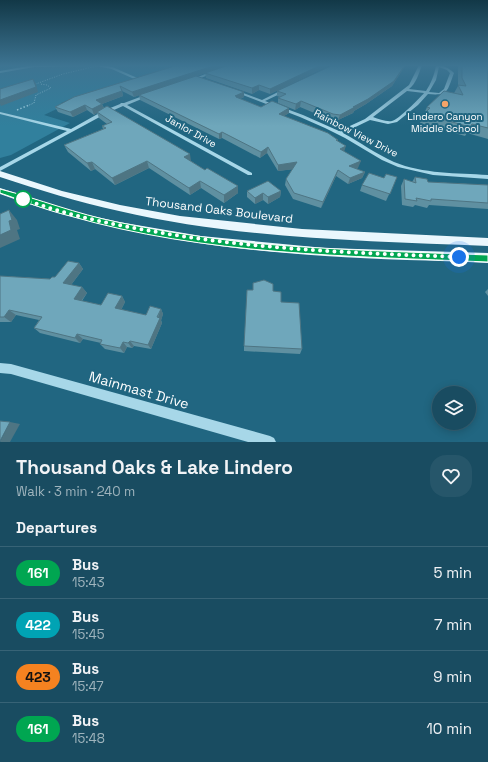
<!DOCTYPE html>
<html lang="en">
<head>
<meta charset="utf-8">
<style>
  body { margin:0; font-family:"Space Grotesk",sans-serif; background:#26566a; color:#f1f3f6; height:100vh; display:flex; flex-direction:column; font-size:15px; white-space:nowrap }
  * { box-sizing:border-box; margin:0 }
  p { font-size:13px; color:#9fb4bd }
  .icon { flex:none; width:22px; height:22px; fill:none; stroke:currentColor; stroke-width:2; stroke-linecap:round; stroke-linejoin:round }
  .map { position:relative; height:442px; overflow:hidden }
  .panel { display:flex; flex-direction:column; background:#194c61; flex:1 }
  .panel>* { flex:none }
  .badge { padding:0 8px; border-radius:13px; font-size:14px; line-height:26px }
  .controls { position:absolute; left:432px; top:386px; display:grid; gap:8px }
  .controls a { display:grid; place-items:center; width:44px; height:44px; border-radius:50%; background:#194c61; box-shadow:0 2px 10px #0003,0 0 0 1px #376376; font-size:20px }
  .you { position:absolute; width:20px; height:20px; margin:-10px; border:3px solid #fff; border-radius:50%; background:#1a73e8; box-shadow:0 0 0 6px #1a73e833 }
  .map>.badge { position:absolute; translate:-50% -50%; box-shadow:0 0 0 2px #fff }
  h2 { padding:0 16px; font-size:15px; line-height:36px }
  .round { display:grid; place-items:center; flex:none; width:42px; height:42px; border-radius:16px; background:#26566a }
  .overview { display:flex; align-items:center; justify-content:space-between; height:68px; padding:0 16px }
  h1 { font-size:19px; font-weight:700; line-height:30px }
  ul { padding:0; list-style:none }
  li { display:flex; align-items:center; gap:12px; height:52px; padding:0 16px; border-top:1px solid #376376 }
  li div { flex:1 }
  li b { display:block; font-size:15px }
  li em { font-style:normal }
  li .badge { min-width:44px; font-weight:700; text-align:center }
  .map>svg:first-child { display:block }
  .green { fill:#31809d }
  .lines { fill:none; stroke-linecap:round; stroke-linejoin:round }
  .stream { stroke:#9bd6e9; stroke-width:2 }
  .path-far1 { stroke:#a7d7e8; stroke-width:1; stroke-dasharray:1 1.5; stroke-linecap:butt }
  .path { stroke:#a7d7e8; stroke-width:1.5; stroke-dasharray:1.5 2; stroke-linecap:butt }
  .minor { fill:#a7d7e8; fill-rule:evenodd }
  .major { fill:#eaf7fd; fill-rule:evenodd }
  .wall { fill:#5f90a1 }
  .shaded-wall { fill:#4e7583 }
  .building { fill:#6fa7bb; stroke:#4e7583 }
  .line { fill:#00a651; stroke:#fff }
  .walk { stroke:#fff; stroke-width:4; stroke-dasharray:0 7.2 }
  .poi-dot { fill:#f4a469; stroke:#216681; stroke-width:1.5 }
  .stop-dot { fill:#fff; stroke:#00a651; stroke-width:2 }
  .labels { text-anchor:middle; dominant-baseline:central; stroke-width:4; stroke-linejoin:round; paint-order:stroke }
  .far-poi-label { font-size:10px; fill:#fff; stroke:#216681 }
  .far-street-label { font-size:10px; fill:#fff; stroke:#216681 }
  .street-label { font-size:12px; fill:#fff; stroke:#216681 }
  .near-street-label { font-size:14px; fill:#fff; stroke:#216681 }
</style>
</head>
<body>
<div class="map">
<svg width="488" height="442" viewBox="0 0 488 442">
  <rect width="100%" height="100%" fill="#216681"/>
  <polygon class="green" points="0,65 188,65 75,97 61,103 65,105 44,115 70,123 11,155 0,158"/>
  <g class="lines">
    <g class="stream">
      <polyline points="97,65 112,68 137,79"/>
      <polyline points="0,72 34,66 89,65"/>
    </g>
    <g class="path-far1">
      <polyline points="33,85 63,74 101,65"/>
      <polyline points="27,106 34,103 36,95 51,88 47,85 40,84"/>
    </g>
    <polyline class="path" points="17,110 29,105"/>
    <g class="minor">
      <path d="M419,65H422C419,73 416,84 409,89L426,91C431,83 434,76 436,66L433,65C440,64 448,67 454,73C447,91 449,96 428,94L418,105L397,122L388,124L370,120L343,133C360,142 376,154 394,162C423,174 457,173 488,175V179L433,175L398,167L382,160L345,138L325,128L300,117L235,92L238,91L262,100L284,89H286V91L265,101L303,115L339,131L365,119L409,85ZM439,67L447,70L450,73L444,89L439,93L429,92L436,80ZM407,91L424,93C420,98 398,120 392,121C386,122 379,119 373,117Z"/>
      <polygon points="213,71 216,72 193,81 190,80"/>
      <polygon points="148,94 149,94 149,96 127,105 252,173 252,175 248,175 123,106 107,113 0,171 0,167 67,131 0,114 0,112 71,129 103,111 120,104 121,103 124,103"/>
      <polygon points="0,363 11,364 270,436 274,438 276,442 248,442 11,374 0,373"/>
    </g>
    <g class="major">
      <path d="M0,171L62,191L120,205L180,216L302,229L488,238V246C365,241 239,239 119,211C78,202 39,190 0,177Z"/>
      <path d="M0,188L79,213L119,222L201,236L325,248L488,253V263C434,260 379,260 325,256C214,249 105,232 0,194Z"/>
    </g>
  </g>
  <g class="wall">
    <polygon points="178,65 330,65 270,94 259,90 252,94 206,78 205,73 213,70 197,76 244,97 240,99 261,107 289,108 289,113 284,116 338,140 338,141 344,151 358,168 356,169 365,172 362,178 348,184 336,176 321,208 293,199 285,185 286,179 293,169 278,171 267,153 260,158 222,138 219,139 140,100 139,95 134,97 122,91 123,96 102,104 104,108 191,161 238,193 224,203 201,188 190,195 149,168 115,185 95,169 91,171 68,152 64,145 103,129 102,126 107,124 99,118 97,113 94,115 87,110 73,117 58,112 55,107"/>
    <polygon points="458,65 488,65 488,139 467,133 465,136 420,123 427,107 454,93 458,86"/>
    <polygon points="405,66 392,86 366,104 354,111 353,113 338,120 331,120 300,107 295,110 278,103 278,98 280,97 277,96 277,91"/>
    <polygon points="397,177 386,201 360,191 362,185"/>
    <polygon points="415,177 428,182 488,185 488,209 429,205 427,208 415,205 413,207 402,205 401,186 404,179 412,182"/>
    <polygon points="247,191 281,191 280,197 268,204 263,200 255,204 247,197"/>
    <polygon points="79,263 83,269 71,285 82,287 87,293 82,301 101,305 122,296 125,302 121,310 146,315 161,309 163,314 161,320 162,323 151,349 134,346 132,348 127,347 124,353 105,349 100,344 101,343 83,339 80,343 40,333 34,328 39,320 16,315 11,322 0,322 0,276 50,279 55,277"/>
    <polygon points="488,289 488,296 485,292"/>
    <polygon points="252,290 273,291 281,302 302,349 300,354 244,351 244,346"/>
  </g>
  <g class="shaded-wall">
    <polygon points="216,65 230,65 134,97 132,92"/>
    <polygon points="321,65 330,65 270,94 270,89"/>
    <polygon points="405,65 406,65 405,66 392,86 366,104 354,111 353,113 338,120 340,115 353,107"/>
    <polygon points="33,79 36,84 38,92 1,106 0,104 0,100"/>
    <polygon points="259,85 259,90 252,94 252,88"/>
    <polygon points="122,91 123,96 102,104 104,109 97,112 97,113 94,115 92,109 96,100"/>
    <polygon points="244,92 244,97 237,100 235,96"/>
    <polygon points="301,101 300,107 295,110 296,104"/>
    <polygon points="85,105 87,110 73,117 70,112"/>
    <polygon points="289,108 289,113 279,119 279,114"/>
    <polygon points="222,132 222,138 219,139 219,134"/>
    <polygon points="346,146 344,152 340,149"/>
    <polygon points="268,147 267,153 260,158 261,152"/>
    <polygon points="190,154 191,161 184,157"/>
    <polygon points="147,161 149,168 115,185 112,178"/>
    <polygon points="361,161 358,168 347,173 349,166"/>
    <polygon points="92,162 95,169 91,171 87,163"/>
    <polygon points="297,162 296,169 278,171 278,165"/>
    <polygon points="338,170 336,176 321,208 323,202"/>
    <polygon points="365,172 362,178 348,184 350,178"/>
    <polygon points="200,181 201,188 190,195 189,188"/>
    <polygon points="238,186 238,193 224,203 224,195"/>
    <polygon points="281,191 280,197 268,204 268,197"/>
    <polygon points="263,193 263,200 255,204 255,198"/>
    <polygon points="9,210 17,220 20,229 17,230 20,239 0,248 0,235 9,221"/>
    <polygon points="79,263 83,269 68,289 63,283"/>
    <polygon points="82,287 87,293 79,304 74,299"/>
    <polygon points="122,296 125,302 119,314 115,308"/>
    <polygon points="161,309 163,314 161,321 162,323 151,349 148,345"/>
    <polygon points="9,310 16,315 11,322 4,317"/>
    <polygon points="77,334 83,339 80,343 75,338"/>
    <polygon points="130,341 134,346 132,348 128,343"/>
    <polygon points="123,342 127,347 124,353 120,348"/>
    <polygon points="10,422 20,424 10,442 0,442"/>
  </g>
  <g class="building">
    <polygon points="178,65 216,65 132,92 120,86 122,91 96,100 102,104 92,109 85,105 70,112 55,107 74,97"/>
    <polygon points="229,65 321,65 270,89 259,85 252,88 205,73"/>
    <polygon points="333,65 405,65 394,81 368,99 353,107 355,107 340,115 333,114 301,101 296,104 278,98 286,94 277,91"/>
    <polygon points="462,65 488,65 488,128 472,124 470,127 424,114 430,108 427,107 444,91 463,95 458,85 466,86 462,78"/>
    <polygon points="196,76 244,92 235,96 237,96 236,97 261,107 272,101 289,108 279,114 328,133 338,140 336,140 346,146 340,149 361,161 349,166 365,172 350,178 338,170 323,202 294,193 286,179 297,162 278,165 268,147 261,152 222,132 219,134 139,95"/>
    <polygon points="33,79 36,87 0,100 0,89"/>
    <polygon points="107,106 190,154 184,157 205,170 207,168 238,186 224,195 200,181 189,188 147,161 112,178 92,162 87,163 64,145 106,128 102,126 112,122 97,112"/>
    <polygon points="369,173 384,178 386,174 397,177 390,194 362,185"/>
    <polygon points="415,177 427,179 428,182 488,185 488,203 431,199 431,201 416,198 417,201 405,199 404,179 416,183"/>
    <polygon points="268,181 281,191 268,197 263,193 255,198 247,191"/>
    <polygon points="9,210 12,220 9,221 11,230 0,235 0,214"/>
    <polygon points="68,261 79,263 63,283 82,287 74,299 101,305 108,293 122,296 115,308 146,315 150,306 161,309 157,317 160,318 148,345 130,341 128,343 123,342 120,348 100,344 102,340 77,334 75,338 34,328 42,317 9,310 4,317 0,317 0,276 50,279 52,277 55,277"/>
    <polygon points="264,280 273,284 273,291 281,292 281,302 299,303 302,349 244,346 247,290 253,290 253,283"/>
    <polygon points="0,421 10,422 0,441"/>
  </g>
  <linearGradient id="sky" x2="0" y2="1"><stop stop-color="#123847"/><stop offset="0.52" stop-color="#3d7492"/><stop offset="1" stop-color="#3d7492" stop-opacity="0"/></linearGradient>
  <rect width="488" height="126" fill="url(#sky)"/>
  <path class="line" d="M0,189C39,199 77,214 117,222C161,231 206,238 252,243C330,250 409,252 488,255V262C348,256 205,255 70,216C45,210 21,200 0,193Z"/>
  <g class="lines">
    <path class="walk" d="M23,199C61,213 100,222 140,229C246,249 352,253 459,257"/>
  </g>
  <circle class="poi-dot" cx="445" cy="104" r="4"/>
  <circle class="stop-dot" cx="23" cy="199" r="8"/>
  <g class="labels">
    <g class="far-poi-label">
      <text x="445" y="116">Lindero Canyon<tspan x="445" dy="12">Middle School</tspan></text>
    </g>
    <g class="far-street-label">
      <text transform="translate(191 131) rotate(29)">Janlor Drive</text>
      <text transform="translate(356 133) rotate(27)">Rainbow View Drive</text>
    </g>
    <g class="street-label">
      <text transform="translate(219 210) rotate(7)">Thousand Oaks Boulevard</text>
    </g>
    <g class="near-street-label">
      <text transform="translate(139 390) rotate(16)">Mainmast Drive</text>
    </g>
  </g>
</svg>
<div class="controls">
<a><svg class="icon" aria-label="layers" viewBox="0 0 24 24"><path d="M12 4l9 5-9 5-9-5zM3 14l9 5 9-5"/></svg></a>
</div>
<div class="you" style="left:459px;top:257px"></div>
</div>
<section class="panel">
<div class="overview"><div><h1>Thousand Oaks &amp; Lake Lindero</h1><p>Walk · 3 min · 240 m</p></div><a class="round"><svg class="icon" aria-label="heart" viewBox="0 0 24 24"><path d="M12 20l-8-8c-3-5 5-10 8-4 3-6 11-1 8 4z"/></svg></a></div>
<h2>Departures</h2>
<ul>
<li><span class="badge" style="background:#00a651;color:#fff">161</span><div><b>Bus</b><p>15:43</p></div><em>5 min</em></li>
<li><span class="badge" style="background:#00a3b4;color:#fff">422</span><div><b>Bus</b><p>15:45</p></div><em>7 min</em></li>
<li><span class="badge" style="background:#f58220;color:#111">423</span><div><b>Bus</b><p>15:47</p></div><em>9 min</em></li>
<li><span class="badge" style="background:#00a651;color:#fff">161</span><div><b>Bus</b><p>15:48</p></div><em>10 min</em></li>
</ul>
</section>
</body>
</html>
